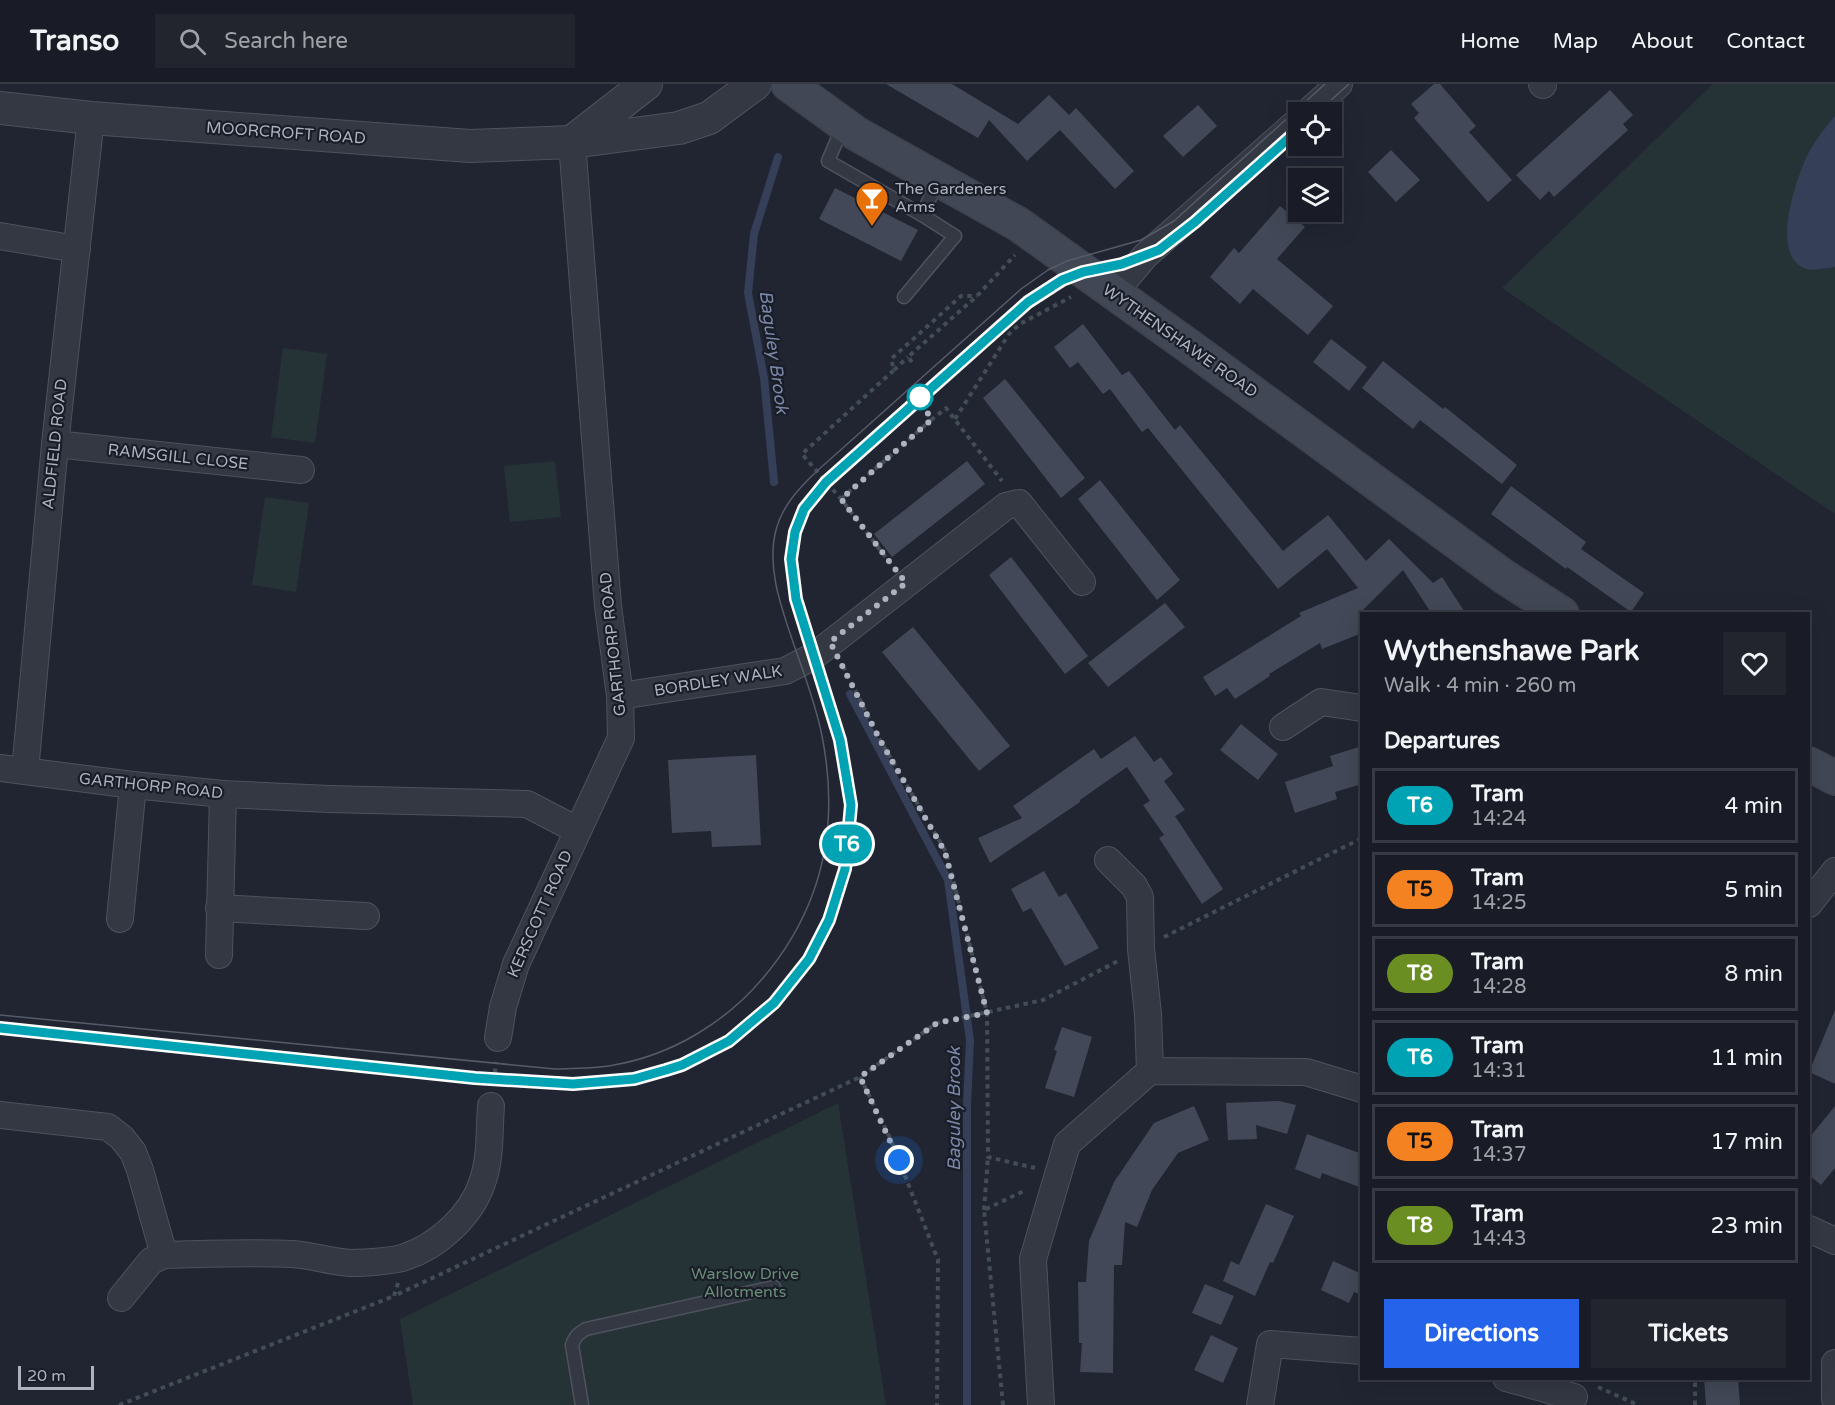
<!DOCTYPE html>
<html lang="en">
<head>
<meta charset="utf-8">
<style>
  body { margin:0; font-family:"Varela Round",sans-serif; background:#22252e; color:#f1f3f6; height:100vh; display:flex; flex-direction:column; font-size:22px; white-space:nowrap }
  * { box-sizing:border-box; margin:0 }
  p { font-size:20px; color:#9fa1a7 }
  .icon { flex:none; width:33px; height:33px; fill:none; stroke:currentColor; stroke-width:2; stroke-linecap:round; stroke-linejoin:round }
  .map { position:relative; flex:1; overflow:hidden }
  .panel { position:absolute; left:1360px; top:528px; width:450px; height:768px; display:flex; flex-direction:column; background:#191c26; border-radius:0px; box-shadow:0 6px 24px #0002,0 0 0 2px #373a43 }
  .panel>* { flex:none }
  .badge { padding:0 12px; border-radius:20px; font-size:21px; line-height:39px }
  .tools { position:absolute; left:1288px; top:18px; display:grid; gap:12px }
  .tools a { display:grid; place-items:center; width:54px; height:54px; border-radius:0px; background:#191c26; box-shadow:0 6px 24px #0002,0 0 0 2px #373a43; font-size:30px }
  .scale { position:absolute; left:18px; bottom:15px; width:76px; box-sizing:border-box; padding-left:6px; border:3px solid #aeb2c0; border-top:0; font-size:16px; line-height:21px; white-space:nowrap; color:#aeb2c0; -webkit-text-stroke:4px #191d27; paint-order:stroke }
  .you { position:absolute; width:30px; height:30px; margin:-15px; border:4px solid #fff; border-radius:50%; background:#1a73e8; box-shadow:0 0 0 9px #1a73e833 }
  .map>.badge { position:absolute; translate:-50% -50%; box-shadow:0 0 0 3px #fff }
  h2 { padding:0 24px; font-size:22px; line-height:54px }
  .round { display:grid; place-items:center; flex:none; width:63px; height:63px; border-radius:0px; background:#22252e }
  .headline { display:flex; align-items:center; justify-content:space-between; height:102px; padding:0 24px }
  h1 { font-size:28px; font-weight:700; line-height:45px }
  .action { display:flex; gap:12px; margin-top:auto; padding:12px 24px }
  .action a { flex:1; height:69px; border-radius:0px; background:#2563eb; color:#fff; font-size:24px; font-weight:700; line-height:69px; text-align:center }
  .action a+a { background:#22252e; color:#f1f3f6 }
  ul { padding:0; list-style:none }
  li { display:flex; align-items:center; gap:18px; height:75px; margin:0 12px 9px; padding:0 12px; border:3px solid #373a43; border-radius:0px }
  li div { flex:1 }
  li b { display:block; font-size:22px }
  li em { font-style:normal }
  li .badge { min-width:66px; font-weight:700; text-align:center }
  header { display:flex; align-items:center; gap:36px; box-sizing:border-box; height:84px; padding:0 30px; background:#191c26; border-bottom:2px solid #373a43 }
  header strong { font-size:28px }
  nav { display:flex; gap:33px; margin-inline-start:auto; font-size:21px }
  .search { width:420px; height:54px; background:#22252e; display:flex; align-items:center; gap:15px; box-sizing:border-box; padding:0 21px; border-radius:0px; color:#9fa1a7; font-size:22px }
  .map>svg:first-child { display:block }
  .green { fill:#263336 }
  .water { fill:#363f58 }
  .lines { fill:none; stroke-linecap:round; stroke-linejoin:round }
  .stream { stroke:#363f58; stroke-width:8 }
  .building { fill:#424857 }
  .service-casing { stroke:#4e525e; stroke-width:15 }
  .minor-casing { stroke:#4e525e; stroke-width:28 }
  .tertiary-casing { stroke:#4e525e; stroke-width:34 }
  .secondary-casing { stroke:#3d414d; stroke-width:36 }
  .path { stroke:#424e53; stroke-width:4; stroke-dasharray:4.5 4.5; stroke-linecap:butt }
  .service { stroke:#343843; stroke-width:12 }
  .minor { stroke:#343843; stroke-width:26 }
  .tertiary { stroke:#343843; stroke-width:32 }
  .secondary { stroke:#424756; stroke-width:33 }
  .tram { stroke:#565b6a; stroke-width:1.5 }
  .line-casing { stroke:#fff; stroke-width:14 }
  .line { stroke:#00a3b4; stroke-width:9 }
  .walk { stroke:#aeb2c0; stroke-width:6; stroke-dasharray:0 10.8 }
  .stop-dot { fill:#fff; stroke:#00a3b4; stroke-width:3 }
  .labels { text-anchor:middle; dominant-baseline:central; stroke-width:4.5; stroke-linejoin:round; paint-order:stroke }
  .street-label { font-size:16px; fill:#aeb2c0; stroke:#191d27 }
  .poi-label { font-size:16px; fill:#aeb2c0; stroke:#191d27; text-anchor:start }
  .park-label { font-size:16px; fill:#698d77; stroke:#191d27 }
  .water-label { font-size:18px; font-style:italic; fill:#7986a6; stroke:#191d27 }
</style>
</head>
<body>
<header>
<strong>Transo</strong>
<div class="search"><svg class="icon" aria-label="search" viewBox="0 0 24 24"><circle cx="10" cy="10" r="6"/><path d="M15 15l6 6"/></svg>Search here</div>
<nav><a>Home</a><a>Map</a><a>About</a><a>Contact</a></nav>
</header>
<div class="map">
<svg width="1835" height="1321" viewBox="0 0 1835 1321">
  <rect width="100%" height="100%" fill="#212532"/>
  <g class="green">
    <polygon points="1713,0 1835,0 1835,430 1502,204"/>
    <polygon points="283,264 327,270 315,359 271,353"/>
    <polygon points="555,377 561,433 510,438 504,382"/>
    <polygon points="265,413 309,419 296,508 252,501"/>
    <polygon points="838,1019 886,1321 413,1321 400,1235"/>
  </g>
  <path class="water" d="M1835,32V183C1827,184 1815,187 1807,185C1769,174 1795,99 1806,74C1813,59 1824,45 1835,32Z"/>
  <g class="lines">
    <g class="stream">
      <polyline points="774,398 764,294 748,209 754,150 778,73"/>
      <polyline points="850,610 948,796 970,956 967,1021 967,1321"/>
    </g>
  </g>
  <g class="building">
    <polygon points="886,0 952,0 1018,40 1049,11 1069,31 1076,24 1134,87 1115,105 1060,46 1027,77 989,36 978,54"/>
    <polygon points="1434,0 1440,0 1476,42 1469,48 1512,96 1488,118 1414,34 1419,29 1411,20"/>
    <polygon points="1610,6 1633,31 1623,40 1628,46 1554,113 1549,107 1540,116 1516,91"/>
    <polygon points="1198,21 1217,42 1183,73 1163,52"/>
    <polygon points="1391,66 1420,96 1396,118 1368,88"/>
    <polygon points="835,104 918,146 901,177 819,135"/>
    <polygon points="1280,122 1305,143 1277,175 1333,222 1308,251 1253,205 1240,220 1210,193 1234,164 1239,169"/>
    <polygon points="1083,240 1122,291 1129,287 1175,346 1180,341 1283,467 1328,431 1366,477 1389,455 1433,499 1442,493 1466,530 1432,530 1403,486 1362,527 1362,549 1322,565 1320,559 1269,590 1270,592 1235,615 1227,604 1215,612 1203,593 1301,532 1299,529 1358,504 1327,465 1278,505 1148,344 1142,348 1110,305 1103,310 1078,278 1070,284 1054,263"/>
    <polygon points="1331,255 1367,283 1349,307 1313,278"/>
    <polygon points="1383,277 1443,325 1445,323 1517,381 1502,400 1420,336 1413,345 1362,304"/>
    <polygon points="1005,295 1085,394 1061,414 983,314"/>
    <polygon points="967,377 985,400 892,473 874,450"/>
    <polygon points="1100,396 1180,496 1157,516 1078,415"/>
    <polygon points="1511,402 1586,458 1581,465 1644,509 1631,528 1567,483 1566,485 1491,430"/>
    <polygon points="1011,473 1088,572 1065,590 989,491"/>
    <polygon points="1165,519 1185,543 1108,603 1088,579"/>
    <polygon points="913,543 1010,662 979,687 882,568"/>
    <polygon points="1241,640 1278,670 1258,696 1220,666"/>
    <polygon points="1135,652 1154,678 1161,673 1173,690 1164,697 1185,726 1175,732 1223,805 1202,820 1159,754 1164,751 1143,721 1150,717 1127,683 1080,716 1080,718 990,779 978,754 1022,734 1013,722 1094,665 1101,675"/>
    <polygon points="1362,662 1362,700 1335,708 1337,715 1295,729 1285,698 1333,682 1330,672"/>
    <polygon points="756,671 761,761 712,763 711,747 672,749 668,676"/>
    <polygon points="1044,787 1059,813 1066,809 1099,864 1065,882 1031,824 1023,828 1011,805"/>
    <polygon points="1835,926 1835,1000 1809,988"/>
    <polygon points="1062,943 1092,953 1074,1013 1045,1004 1057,967 1054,966"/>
    <polygon points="1279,1017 1296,1021 1287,1050 1256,1041 1257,1055 1228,1056 1226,1019"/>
    <polygon points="1194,1022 1209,1056 1178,1069 1152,1106 1137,1143 1125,1138 1122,1181 1114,1181 1113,1289 1080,1288 1082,1259 1079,1259 1078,1198 1086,1198 1089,1157 1114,1098 1154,1039"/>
    <polygon points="1835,1022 1835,1084 1821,1101 1809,1091 1809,1054"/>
    <polygon points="1307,1050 1362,1070 1362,1104 1322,1089 1320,1095 1295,1085"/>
    <polygon points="1266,1120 1294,1132 1273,1179 1270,1178 1255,1212 1223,1197 1231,1177 1239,1181"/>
    <polygon points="1333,1177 1362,1190 1362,1211 1354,1208 1349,1219 1321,1206"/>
    <polygon points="1205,1200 1234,1212 1221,1241 1192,1229"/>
    <polygon points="1211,1251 1238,1264 1223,1299 1194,1286"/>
    <polygon points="1704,1294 1738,1294 1740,1321 1706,1321"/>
  </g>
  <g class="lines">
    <defs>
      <g id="service">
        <polyline points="843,42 828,77 922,131"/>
        <polyline points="904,213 955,152 922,131 938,97"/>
        <path d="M582,1321L572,1261C575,1252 579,1249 586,1245L774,1203"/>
      </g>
      <g id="minor">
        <polyline points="1542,0 1543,1"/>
        <polyline points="1308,28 1339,0"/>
        <polyline points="0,152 77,165"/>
        <polyline points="1114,209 1145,172 1299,36"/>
        <polyline points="55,360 301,386"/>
        <polyline points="620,612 785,587 814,572 1006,422 1019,419 1082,498"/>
        <polyline points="1283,643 1321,618 1362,624"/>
        <polyline points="0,684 133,701 223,710 329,715 527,720 577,746"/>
        <polyline points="25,687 55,360 91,34"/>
        <polyline points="1108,776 1134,802 1140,813 1141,865 1148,930 1150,987"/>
        <polyline points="1809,820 1835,787"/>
        <polyline points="219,824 366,832"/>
        <polyline points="120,835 133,701"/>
        <polyline points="219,871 223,710"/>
        <polyline points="498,954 503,923 516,880 621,654 620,612 608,522 572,58"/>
        <path d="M0,1031L108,1043L122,1054L133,1068L140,1086L164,1171C207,1170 249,1168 292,1170C312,1171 331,1178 351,1179C362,1179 396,1177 405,1173C438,1162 471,1132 482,1099C491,1075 489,1047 491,1022"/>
        <polyline points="1809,1145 1835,1157"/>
        <polyline points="121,1214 151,1177 164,1171"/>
        <polyline points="1506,1294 1574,1313"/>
        <polyline points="1835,1315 1835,1279"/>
        <polyline points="1041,1321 1033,1175 1067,1060 1150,987 1306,988 1362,1005"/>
        <polyline points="1260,1321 1270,1260 1362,1267"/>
      </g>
      <g id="tertiary">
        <polyline points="0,24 91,34 470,62 572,58 679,44 709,34 755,0"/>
        <polyline points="573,57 646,0"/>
      </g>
      <g id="secondary">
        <polyline points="788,0 857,50 1018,140 1190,263 1503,492 1562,530"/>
        <polyline points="1809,680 1835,694"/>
      </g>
    </defs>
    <use href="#service" class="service-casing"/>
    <use href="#minor" class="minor-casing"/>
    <use href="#tertiary" class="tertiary-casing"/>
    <use href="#secondary" class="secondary-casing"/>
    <g class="path">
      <polyline points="912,278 908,273 977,212 1015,171"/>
      <polyline points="894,286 908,273"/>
      <polyline points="955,335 1009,250 1020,240 1071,213"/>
      <polyline points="931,336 946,324 1002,397"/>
      <polyline points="841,415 931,336 927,331"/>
      <polyline points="891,480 841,415 802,370 894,286 891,275 961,212 977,212"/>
      <polyline points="843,582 880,656 946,768 987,929 988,1073 1035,1084"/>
      <polyline points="1164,853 1362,754"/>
      <polyline points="860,993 891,1056 938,1176 937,1321"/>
      <polyline points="494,998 496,978"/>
      <polyline points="984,1126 988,1073"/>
      <polyline points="398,1199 394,1212 860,993 937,939 1043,916 1118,877"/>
      <polyline points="1598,1303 1638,1321"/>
      <polyline points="119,1321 394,1212"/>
      <polyline points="1003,1321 984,1126 1026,1106"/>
      <polyline points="1695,1321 1695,1294"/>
    </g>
    <use href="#service" class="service"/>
    <use href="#minor" class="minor"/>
    <use href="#tertiary" class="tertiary"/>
    <use href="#secondary" class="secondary"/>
    <g class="tram">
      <polyline points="1318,28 1349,0"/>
      <path d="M0,931L555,985C574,984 595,985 614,981C672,971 726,938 763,894C823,823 840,742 822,652C816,621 804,590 794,561C782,525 766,484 776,446C782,422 800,403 817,387L1021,205L1048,186L1067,177L1141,156L1174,137L1325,0"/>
      <path d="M0,944L494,996C540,999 587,1003 634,995C717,980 799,914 830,835C840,810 845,783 848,756C849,744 852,732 851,720C848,669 827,615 812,567C800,529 784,487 796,447C801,428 813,413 826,398L1028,218L1062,196L1083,188L1122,180L1159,166L1195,138L1299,45"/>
    </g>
  </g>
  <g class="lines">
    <defs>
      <polyline id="line" points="0,944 475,994 573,1000 634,995 666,986 682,981 729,957 774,919 809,875 829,836 845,785 851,721 840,656 796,515 791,475 795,448 804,425 826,398 1028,218 1062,196 1083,188 1122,180 1159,166 1195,138 1299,45"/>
    </defs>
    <use href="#line" class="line-casing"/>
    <use href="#line" class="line"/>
    <polyline class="walk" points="899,1076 860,993 937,939 987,929 945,768 880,656 830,558 906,499 841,415 931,336 920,313"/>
  </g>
  <defs>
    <symbol id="bar-pin" viewBox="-11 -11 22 30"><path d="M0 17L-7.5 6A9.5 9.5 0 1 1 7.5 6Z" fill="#e8710a" stroke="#191d27"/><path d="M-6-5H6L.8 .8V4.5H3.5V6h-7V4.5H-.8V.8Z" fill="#fff"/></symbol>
  </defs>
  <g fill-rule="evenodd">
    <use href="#bar-pin" x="853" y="95" width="38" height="52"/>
  </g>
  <circle class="stop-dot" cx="920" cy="313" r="12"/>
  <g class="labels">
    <g class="street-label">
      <text transform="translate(286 49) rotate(4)">MOORCROFT ROAD</text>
      <text transform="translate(1180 257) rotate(35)">WYTHENSHAWE ROAD</text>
      <text transform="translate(55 360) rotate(-84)">ALDFIELD ROAD</text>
      <text transform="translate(178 373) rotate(6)">RAMSGILL CLOSE</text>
      <text transform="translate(613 560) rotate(-96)">GARTHORP ROAD</text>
      <text transform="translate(718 597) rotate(-9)">BORDLEY WALK</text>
      <text transform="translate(151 702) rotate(6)">GARTHORP ROAD</text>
      <text transform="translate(540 830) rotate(-66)">KERSCOTT ROAD</text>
    </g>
    <g class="poi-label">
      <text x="895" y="105">The Gardeners<tspan x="895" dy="18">Arms</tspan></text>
    </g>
    <g class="park-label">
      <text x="745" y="1190">Warslow Drive<tspan x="745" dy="18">Allotments</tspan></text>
    </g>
    <g class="water-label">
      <text transform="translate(774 268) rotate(82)">Baguley Brook</text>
      <text transform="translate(954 1025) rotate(-90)">Baguley Brook</text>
    </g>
  </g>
</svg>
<div class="tools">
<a><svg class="icon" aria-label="locate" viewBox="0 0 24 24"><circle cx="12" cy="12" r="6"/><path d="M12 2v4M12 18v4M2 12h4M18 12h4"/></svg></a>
<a><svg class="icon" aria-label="layers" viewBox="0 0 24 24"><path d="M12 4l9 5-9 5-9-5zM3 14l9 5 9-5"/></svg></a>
</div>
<div class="scale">20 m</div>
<div class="you" style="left:899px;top:1076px"></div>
<b class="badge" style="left:847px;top:760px;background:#00a3b4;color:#fff">T6</b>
<section class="panel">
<div class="headline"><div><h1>Wythenshawe Park</h1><p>Walk · 4 min · 260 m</p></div><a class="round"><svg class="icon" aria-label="heart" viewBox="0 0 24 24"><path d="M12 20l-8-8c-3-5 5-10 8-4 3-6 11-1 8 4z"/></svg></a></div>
<h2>Departures</h2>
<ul>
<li><span class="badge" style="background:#00a3b4;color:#fff">T6</span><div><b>Tram</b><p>14:24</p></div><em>4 min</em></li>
<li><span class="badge" style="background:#f58220;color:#111">T5</span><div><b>Tram</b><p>14:25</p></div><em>5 min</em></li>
<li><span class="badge" style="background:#6b8e23;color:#fff">T8</span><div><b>Tram</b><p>14:28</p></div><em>8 min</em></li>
<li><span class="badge" style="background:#00a3b4;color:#fff">T6</span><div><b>Tram</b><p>14:31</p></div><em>11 min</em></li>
<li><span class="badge" style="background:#f58220;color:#111">T5</span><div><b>Tram</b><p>14:37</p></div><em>17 min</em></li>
<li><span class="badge" style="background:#6b8e23;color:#fff">T8</span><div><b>Tram</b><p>14:43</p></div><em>23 min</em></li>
</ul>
<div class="action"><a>Directions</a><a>Tickets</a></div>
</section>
</div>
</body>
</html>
